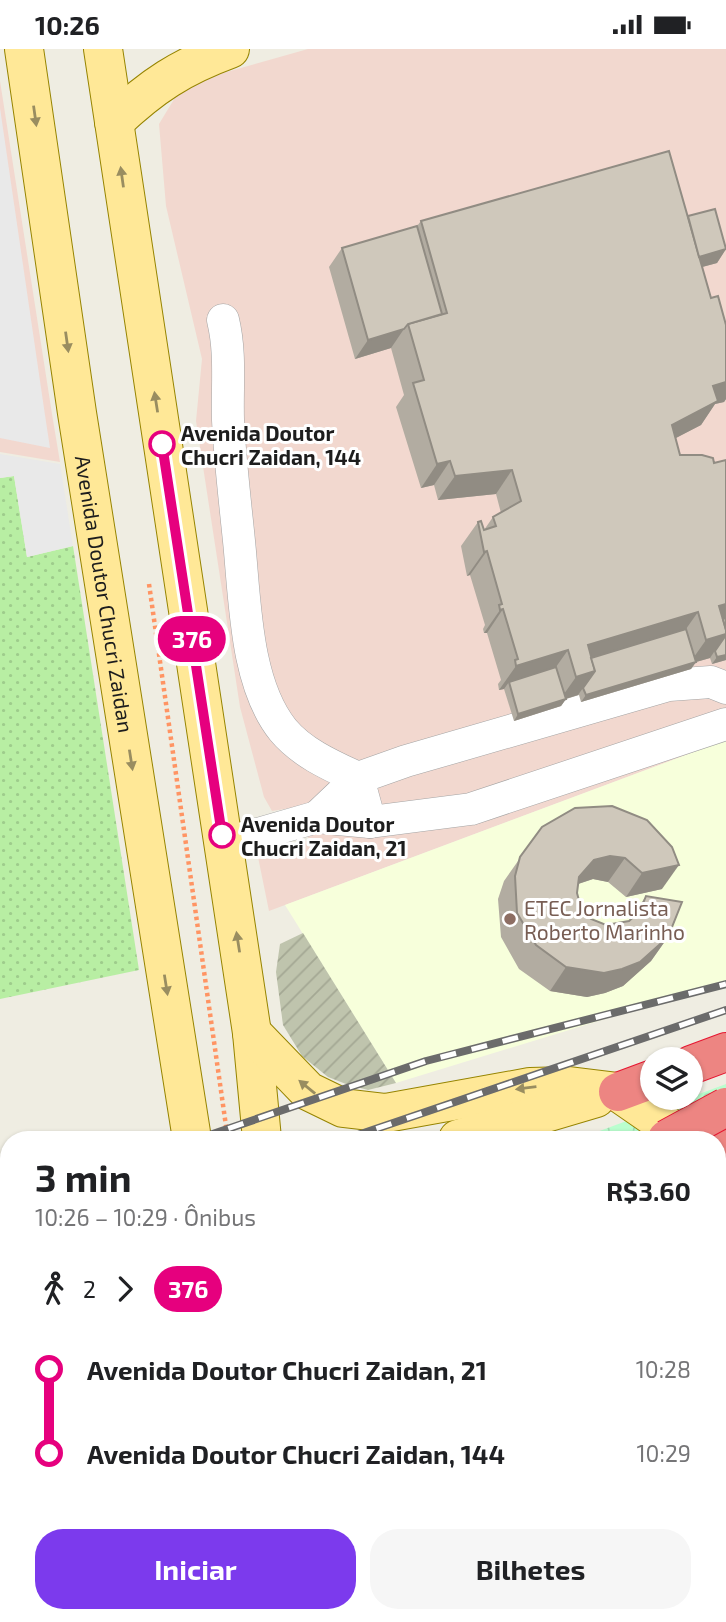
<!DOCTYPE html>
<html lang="pt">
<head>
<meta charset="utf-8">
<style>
  body { margin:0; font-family:"Exo 2",sans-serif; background:#f6f6f6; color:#202124; height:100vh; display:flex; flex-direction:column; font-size:26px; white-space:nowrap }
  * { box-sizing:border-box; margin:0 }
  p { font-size:23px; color:#757577 }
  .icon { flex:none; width:38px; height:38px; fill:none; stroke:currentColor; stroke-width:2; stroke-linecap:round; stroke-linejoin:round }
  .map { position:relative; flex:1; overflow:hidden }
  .panel { position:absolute; left:0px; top:1082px; width:726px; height:492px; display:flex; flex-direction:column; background:#fff; border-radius:28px 28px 0 0; box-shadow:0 2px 5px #0004 }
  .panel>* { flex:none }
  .badge { padding:0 14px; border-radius:23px; font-size:24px; line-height:46px }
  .tools { position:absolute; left:640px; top:998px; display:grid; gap:14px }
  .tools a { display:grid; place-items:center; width:63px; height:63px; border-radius:50%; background:#fff; box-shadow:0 2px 5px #0004; font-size:35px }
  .map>.badge { position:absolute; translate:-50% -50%; box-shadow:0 0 0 4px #fff }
  .legs { display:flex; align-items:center; gap:10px; height:77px; padding:0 35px; font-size:23px }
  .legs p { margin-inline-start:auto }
  .headline { display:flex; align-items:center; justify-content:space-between; height:119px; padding:0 35px }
  h1 { font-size:38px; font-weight:700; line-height:52px }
  .action { display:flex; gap:14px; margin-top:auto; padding:14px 35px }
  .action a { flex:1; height:80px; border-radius:28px; background:#7c3aed; color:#fff; font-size:28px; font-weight:700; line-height:80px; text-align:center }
  .action a+a { background:#f6f6f6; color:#202124 }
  ul { padding:0 35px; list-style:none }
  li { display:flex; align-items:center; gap:24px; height:84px; font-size:26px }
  li i { display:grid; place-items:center; width:10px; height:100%; margin:0 9px; background:currentColor }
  li i::after { content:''; width:18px; height:18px; margin:-9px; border:5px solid; border-radius:50%; background:#fff }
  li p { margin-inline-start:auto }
  li:first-child i { background:linear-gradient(#0000 50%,currentColor 0) }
  li:last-child i { background:linear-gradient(currentColor 50%,#0000 0) }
  .status { display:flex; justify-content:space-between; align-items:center; height:49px; padding:0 35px; background:#fff; direction:ltr }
  .status svg { height:19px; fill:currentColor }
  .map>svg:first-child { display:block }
  .commercial { fill:#f2d8cf }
  .education { fill:#f7ffdb }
  .construction { fill:url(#construction-furrows) }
  .grass { fill:url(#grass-dots) }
  .park { fill:url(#park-crowns) }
  .parking { fill:#e9e9e9 }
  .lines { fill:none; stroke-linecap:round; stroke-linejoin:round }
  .minor-casing { stroke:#a4a4a4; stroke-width:33 }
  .major-casing { stroke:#968400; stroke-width:40 }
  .highway-casing { stroke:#e61631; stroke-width:40 }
  .path { stroke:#ff9463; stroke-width:4.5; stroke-dasharray:3.5 3.5; stroke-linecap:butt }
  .minor { stroke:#fff; stroke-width:32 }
  .major { stroke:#ffe897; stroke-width:38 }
  .highway { stroke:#ed8582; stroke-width:38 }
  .rail-casing { stroke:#6b6b6b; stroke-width:8 }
  .rail { stroke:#fff; stroke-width:5; stroke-dasharray:16; stroke-linecap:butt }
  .highway-bridge-casing { stroke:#e61631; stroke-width:40; stroke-linecap:butt }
  .highway-bridge { stroke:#ed8582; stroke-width:38 }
  .wall { fill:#b2aca1 }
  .shaded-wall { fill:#918c83 }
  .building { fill:#cfc8bb; stroke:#918c83; stroke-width:2 }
  .oneway { fill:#998d60 }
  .line-1-casing { stroke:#fff; stroke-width:16 }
  .line-1 { stroke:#e6007e; stroke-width:10 }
  .stop-1-dot { fill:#fff; stroke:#e6007e; stroke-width:3.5 }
  .education-dot { fill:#8d6e63; stroke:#fff; stroke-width:2.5 }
  .labels { text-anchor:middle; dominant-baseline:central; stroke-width:6; stroke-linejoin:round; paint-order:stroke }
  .stop-label { font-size:21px; font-weight:bold; fill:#1d1d1d; stroke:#fff; text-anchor:start }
  .street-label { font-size:21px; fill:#1d1d1d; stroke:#fff }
  .education-label { font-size:21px; fill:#785e54; stroke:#fff; text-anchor:start }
</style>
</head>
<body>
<div class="status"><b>10:26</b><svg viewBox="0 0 49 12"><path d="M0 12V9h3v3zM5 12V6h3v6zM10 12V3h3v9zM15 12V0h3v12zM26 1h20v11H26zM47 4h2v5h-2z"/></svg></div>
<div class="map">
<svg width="726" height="1573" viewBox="0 0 726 1573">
  <defs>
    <pattern id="construction-furrows" width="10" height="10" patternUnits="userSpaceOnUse" patternTransform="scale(1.75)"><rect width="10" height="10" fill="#bfc4ad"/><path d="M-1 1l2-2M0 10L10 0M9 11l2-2" fill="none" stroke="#a4a894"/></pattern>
    <pattern id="grass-dots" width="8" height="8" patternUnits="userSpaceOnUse" patternTransform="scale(1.75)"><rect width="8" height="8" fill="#b8eea3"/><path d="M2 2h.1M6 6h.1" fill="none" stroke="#9ecc8c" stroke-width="1.8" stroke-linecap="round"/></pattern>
    <pattern id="park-crowns" width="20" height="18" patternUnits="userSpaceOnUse" patternTransform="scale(1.75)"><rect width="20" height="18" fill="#bafece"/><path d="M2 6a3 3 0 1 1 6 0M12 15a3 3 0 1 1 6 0" fill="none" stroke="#9fd9b0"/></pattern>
  </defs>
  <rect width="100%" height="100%" fill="#efede2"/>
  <g class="commercial">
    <polygon points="308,0 726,0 726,691 269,862 258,808 309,791 297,758 272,762 264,748 240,658 196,372 202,310 166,157 159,75 176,47 205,29"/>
    <polygon points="0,32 52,365 60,413 0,403"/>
  </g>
  <polygon class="education" points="726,691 726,933 396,1034 285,856"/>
  <polygon class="construction" points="303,884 396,1034 368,1041 346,1035 328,1028 302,1007 283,976 276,923 280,895"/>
  <polygon class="grass" points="14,427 27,508 73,497 139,921 0,950 0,429"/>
  <polygon class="park" points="726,1035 726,1340 718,1340 718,1090 578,1090"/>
  <g class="parking">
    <polygon points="0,59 45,366 50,399 0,389"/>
    <polygon points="0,405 60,415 73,497 27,508 14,427 0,429"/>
  </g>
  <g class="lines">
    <defs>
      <g id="minor">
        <path d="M223,271C231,304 227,336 228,371C230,411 235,452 239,492C245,550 245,634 283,681C302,704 332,717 358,729L370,773"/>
        <polyline points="317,768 358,729 406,712 669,636 711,633 726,639"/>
        <polyline points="223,795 317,768 370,773 471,760 726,675"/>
        <polyline points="0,1333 9,1332"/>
        <polyline points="718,1507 726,1554"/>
        <polyline points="563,1573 623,1564"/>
      </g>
      <g id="major">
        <path id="s1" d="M24,0L77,364L192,1090"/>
        <polyline points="103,0 252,984 262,1090"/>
        <path d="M114,73C152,37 181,18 230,0"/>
        <polyline points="252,984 308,1042 343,1059 386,1064 530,1038 569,1037 618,1043 686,1090"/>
        <polyline points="458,1090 596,1049"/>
        <polyline points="718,1137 722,1147 726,1195"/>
        <polyline points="0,1245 9,1243"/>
        <polyline points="0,1288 9,1286"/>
        <polyline points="0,1381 9,1380"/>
        <polyline points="0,1430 9,1428"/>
        <polyline points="265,1564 266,1573"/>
        <polyline points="340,1564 342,1573"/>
      </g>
      <g id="highway">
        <polyline points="691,1016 726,1003"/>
        <polyline points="618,1043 653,1030"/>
        <polyline points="718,1101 726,1098"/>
        <polyline points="718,1347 726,1348"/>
      </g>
    </defs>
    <use href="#minor" class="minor-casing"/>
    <use href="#major" class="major-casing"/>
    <use href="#highway" class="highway-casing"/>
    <polyline class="path" points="149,535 226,1077"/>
    <use href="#minor" class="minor"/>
    <use href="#major" class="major"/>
    <use href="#highway" class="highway"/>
    <defs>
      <g id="rail">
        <polyline points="198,1090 426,1012 726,935"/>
        <polyline points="346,1090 726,961"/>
        <polyline points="0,1212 9,1209"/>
      </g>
    </defs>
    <use href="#rail" class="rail-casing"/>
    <use href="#rail" class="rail"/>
    <defs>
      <g id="highway-bridge">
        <polyline points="667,1090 726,1058"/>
        <polyline points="718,1293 726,1296"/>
      </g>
    </defs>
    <use href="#highway-bridge" class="highway-bridge-casing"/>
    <use href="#highway-bridge" class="highway-bridge"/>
  </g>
  <g class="wall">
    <polygon points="688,167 726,200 717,214 702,218 711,249 726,276 726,350 724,353 715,355 701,376 675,389 680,406 714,414 726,411 726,611 712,615 710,609 696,613 691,620 581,653 579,646 566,650 561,657 514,672 504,640 499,641 498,635 501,631 487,584 484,584 483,580 485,576 470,526 467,527 461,497 478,473 484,481 493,468 501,464 496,445 438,451 434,436 421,439 396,358 404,346 391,299 355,310 329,218 342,199 417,177 421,172"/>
    <polygon points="575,759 662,840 626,848 608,833 593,830 578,835 577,844 581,859 591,870 606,876 629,872 646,847 668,888 651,912 623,937 605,944 587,948 550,942 519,920 501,888 498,850 504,832 542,778"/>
  </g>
  <g class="shaded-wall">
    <polygon points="726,200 717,214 680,224 689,210"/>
    <polygon points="404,280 391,299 355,310 368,291"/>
    <polygon points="726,333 726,350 724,353 715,355 701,376 655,400 672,376 713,337"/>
    <polygon points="450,412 434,436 421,439 437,415"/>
    <polygon points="512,421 496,445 438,451 455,427"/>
    <polygon points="487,502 470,526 467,527 484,503"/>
    <polygon points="726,555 726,574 708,579 719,557"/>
    <polygon points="503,560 487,584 484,584 500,561"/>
    <polygon points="698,563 681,587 577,618 588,596"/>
    <polygon points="726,585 710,609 689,615 706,591"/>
    <polygon points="568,601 551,625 509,633 504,640 499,641 516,617"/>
    <polygon points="726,606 726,611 712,615 717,608"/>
    <polygon points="696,613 691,620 581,653 586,646"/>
    <polygon points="595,622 578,646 559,652 576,628"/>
    <polygon points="566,650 561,657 514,672 518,665"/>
    <polygon points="610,807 625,809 608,833 593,830 578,835 579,828 594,811"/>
    <polygon points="679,816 662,840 626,848 642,824"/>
    <polygon points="668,888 651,912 623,937 605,944 587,948 550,942 566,918"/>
    <polygon points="9,1188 9,1207 0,1209 0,1191"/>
  </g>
  <g class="building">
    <polygon points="669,102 711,249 718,247 726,276 726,333 713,337 718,352 672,376 680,406 702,406 713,409 714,414 726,411 726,555 719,557 726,581 726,585 706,591 698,563 588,596 595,622 576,628 568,601 516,617 515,611 518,610 503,560 500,561 499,556 502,555 487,502 484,503 478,473 481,472 484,481 496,477 493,468 521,452 512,421 455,427 450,412 437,415 413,334 424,331 408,275 447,264 421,172"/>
    <polygon points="715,160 726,200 699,208 688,167"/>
    <polygon points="417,177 442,265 408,275 404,280 368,291 342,199"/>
    <polygon points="726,569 726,581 723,570"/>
    <polygon points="686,580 696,613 586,646 583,639 595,622 591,609"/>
    <polygon points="726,586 726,606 717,608 715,602"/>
    <polygon points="556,618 566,650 518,665 509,633"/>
    <polygon points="612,757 647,771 672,798 679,816 642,824 625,809 610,807 594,811 579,828 577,844 581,859 591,870 606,876 629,872 640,862 646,847 682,853 668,888 640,913 622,920 604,924 566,918 536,896 517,864 515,827 520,808 542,778 575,759"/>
    <polygon points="9,1144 9,1188 0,1191 0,1147"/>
  </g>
  <defs><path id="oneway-solid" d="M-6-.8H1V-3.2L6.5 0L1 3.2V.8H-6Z" transform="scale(1.75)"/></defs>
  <g class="oneway">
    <use href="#oneway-solid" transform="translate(35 67) rotate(82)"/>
    <use href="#oneway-solid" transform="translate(122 128) rotate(-98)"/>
    <use href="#oneway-solid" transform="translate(67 293) rotate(82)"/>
    <use href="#oneway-solid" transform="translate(156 353) rotate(-99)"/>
    <use href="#oneway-solid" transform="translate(131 711) rotate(81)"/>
    <use href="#oneway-solid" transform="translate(238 893) rotate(-99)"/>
    <use href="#oneway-solid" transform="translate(166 936) rotate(81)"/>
    <use href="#oneway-solid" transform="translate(307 1038) rotate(-141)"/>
    <use href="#oneway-solid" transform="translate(526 1039) rotate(173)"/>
  </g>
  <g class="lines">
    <defs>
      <polyline id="line-1" points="162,395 222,786"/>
    </defs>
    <use href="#line-1" class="line-1-casing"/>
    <use href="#line-1" class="line-1"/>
  </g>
  <g class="stop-1-dot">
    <circle cx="162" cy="395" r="12"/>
    <circle cx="222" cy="786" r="12"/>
  </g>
  <circle class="education-dot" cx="510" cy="870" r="7"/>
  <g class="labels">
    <g class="stop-label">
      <text x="181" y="383">Avenida Doutor<tspan x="181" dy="24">Chucri Zaidan, 144</tspan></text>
      <text x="241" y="774">Avenida Doutor<tspan x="241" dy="24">Chucri Zaidan, 21</tspan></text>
    </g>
    <g class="street-label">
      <text stroke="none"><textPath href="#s1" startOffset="551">Avenida Doutor Chucri Zaidan</textPath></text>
    </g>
    <g class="education-label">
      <text x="524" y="858">ETEC Jornalista<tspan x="524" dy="24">Roberto Marinho</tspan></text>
    </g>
  </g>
</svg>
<div class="tools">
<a><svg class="icon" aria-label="layers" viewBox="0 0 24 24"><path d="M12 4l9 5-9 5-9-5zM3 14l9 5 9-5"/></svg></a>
</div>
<b class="badge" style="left:192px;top:590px;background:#e6007e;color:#fff">376</b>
<section class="panel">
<div class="headline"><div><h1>3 min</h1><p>10:26 – 10:29 · Ônibus</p></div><b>R$3.60</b></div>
<div class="legs"><svg class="icon" aria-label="walk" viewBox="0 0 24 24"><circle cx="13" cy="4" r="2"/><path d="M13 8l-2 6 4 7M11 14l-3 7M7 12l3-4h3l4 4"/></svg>2<svg class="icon" aria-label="forward" viewBox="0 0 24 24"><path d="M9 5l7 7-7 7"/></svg><b class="badge" style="background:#e6007e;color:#fff">376</b></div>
<ul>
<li><i style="color:#e6007e"></i><b>Avenida Doutor Chucri Zaidan, 21</b><p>10:28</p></li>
<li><i style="color:#e6007e"></i><b>Avenida Doutor Chucri Zaidan, 144</b><p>10:29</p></li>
</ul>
<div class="action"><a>Iniciar</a><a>Bilhetes</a></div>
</section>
</div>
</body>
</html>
